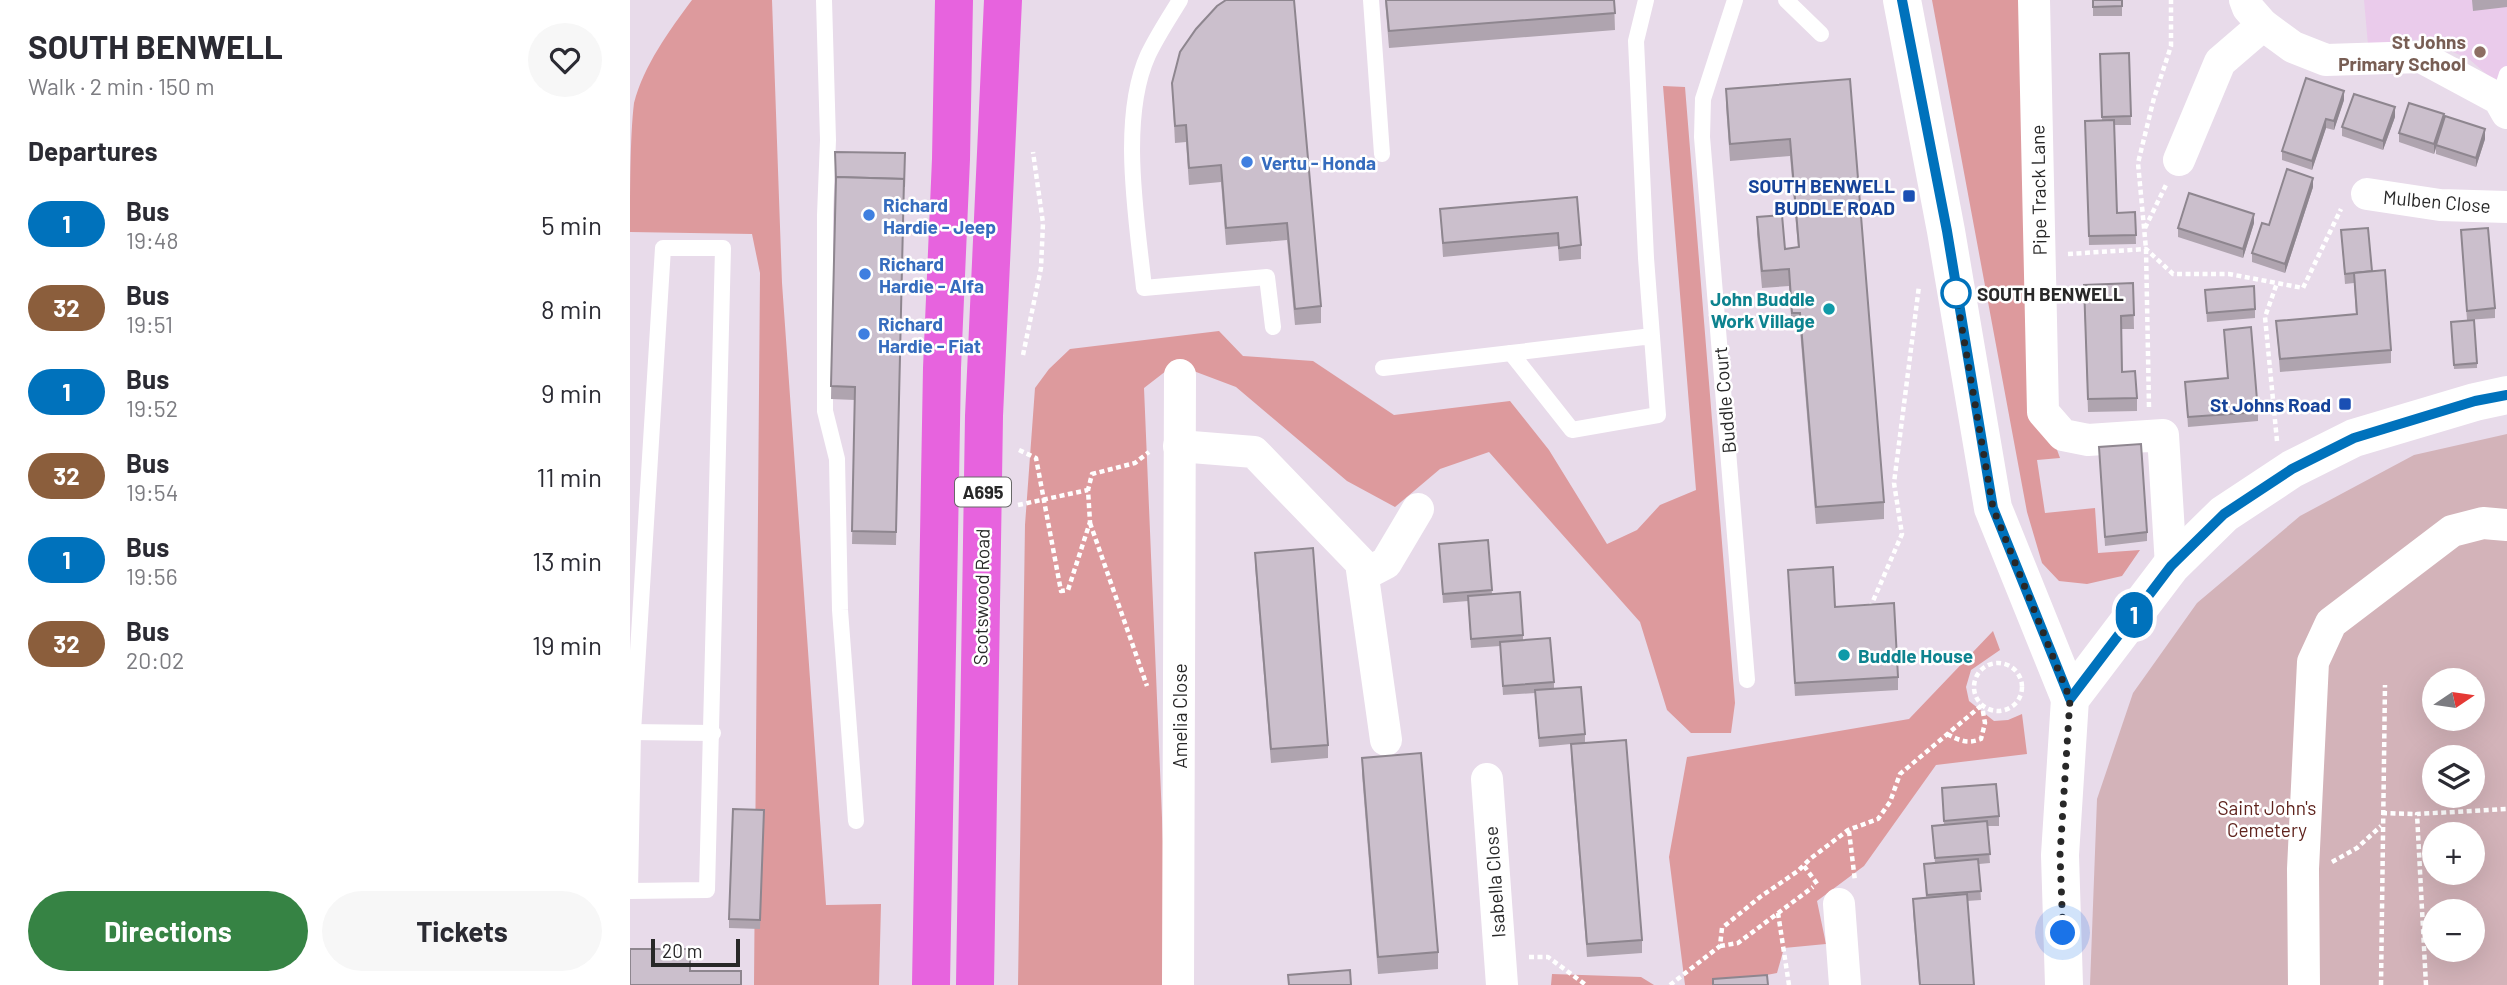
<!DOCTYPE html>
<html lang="en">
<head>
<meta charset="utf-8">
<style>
  body { margin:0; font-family:Barlow,sans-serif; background:#f7f7f7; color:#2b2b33; height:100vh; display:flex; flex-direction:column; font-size:26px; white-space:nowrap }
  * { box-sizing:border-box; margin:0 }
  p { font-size:23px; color:#7c7c81 }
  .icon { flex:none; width:38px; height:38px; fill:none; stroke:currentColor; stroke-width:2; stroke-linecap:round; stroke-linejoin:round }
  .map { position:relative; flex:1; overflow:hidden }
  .sheet { display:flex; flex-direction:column; background:#fff; width:630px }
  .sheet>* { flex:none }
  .badge { padding:0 14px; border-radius:23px; font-size:24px; line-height:46px }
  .needle { width:46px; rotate:77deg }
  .buttons { position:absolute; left:1792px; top:668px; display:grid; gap:14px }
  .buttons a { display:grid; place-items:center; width:63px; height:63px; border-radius:50%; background:#fff; box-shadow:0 7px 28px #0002; font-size:35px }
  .scale { position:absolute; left:21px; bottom:18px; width:89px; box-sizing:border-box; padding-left:7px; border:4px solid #282828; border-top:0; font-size:19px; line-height:24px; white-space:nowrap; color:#282828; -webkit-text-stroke:5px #fff; paint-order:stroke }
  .you { position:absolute; width:35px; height:35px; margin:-18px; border:5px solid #fff; border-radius:50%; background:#1a73e8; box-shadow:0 0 0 10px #1a73e833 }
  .map>.badge { position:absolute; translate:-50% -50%; box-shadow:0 0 0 4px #fff }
  h2 { padding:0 28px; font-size:26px; line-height:63px }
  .round { display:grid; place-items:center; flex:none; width:74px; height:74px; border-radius:37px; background:#f7f7f7 }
  .summary { display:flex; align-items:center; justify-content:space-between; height:119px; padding:0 28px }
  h1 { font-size:33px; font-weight:700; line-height:52px }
  .cta { display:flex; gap:14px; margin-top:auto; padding:14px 28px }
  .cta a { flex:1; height:80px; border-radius:42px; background:#368344; color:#fff; font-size:28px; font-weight:700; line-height:80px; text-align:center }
  .cta a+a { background:#f7f7f7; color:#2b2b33 }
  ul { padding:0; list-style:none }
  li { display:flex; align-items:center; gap:21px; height:84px; padding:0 28px }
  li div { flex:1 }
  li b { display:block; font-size:26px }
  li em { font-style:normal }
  li .badge { min-width:77px; font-weight:700; text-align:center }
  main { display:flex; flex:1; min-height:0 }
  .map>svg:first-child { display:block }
  .education { fill:#eacbeb }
  .green { fill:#dd9a9d }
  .cemetery { fill:#d3b3b9; fill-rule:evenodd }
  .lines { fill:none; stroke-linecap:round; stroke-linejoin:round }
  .path { stroke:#fff; stroke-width:4.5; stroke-dasharray:5 3.5; stroke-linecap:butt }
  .lane { stroke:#fff; stroke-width:16 }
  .street { stroke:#fff; stroke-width:32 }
  .secondary { stroke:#fff; stroke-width:38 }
  .primary { stroke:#e763de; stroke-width:38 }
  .wall { fill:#afa4af }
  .shaded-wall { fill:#8e868f }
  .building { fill:#cbbfcc; stroke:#8e868f; stroke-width:2 }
  .line-casing { stroke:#fff; stroke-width:16 }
  .line { stroke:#0072bc; stroke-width:10 }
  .walk { stroke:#282828; stroke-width:7; stroke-dasharray:0 12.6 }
  .education-dot { fill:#8d6e63; stroke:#fff; stroke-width:2.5 }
  .shop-dot { fill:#3f7fe0; stroke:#fff; stroke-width:2.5 }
  .transit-dot { fill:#1a4fb4; stroke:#fff; stroke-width:2.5 }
  .stop-dot { fill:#fff; stroke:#0072bc; stroke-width:3.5 }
  .culture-dot { fill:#0f9aa8; stroke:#fff; stroke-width:2.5 }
  .labels { text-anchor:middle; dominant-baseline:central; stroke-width:5; stroke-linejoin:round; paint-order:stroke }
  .shield { fill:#fff; stroke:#686868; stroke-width:2 }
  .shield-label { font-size:18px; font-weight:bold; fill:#282828 }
  .education-label { font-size:19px; font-weight:bold; fill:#785e54; stroke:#fff; text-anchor:end }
  .shop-label { font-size:19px; font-weight:bold; fill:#366cbe; stroke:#fff; text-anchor:start }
  .transit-label { font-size:19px; font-weight:bold; fill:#164399; stroke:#fff; text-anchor:end }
  .street-label { font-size:19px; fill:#282828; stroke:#fff }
  .stop-label { font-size:19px; font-weight:bold; fill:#282828; stroke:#fff; text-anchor:start }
  .culture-label { font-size:19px; font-weight:bold; fill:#0d838f; stroke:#fff; text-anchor:end }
  .park-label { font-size:19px; fill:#60241e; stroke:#fff }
</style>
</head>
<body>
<main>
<section class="sheet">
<div class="summary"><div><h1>SOUTH BENWELL</h1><p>Walk · 2 min · 150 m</p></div><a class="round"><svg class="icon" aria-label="heart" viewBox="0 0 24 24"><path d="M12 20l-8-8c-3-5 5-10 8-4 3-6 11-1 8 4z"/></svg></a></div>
<h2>Departures</h2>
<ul>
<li><span class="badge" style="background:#0072bc;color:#fff">1</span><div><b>Bus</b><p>19:48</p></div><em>5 min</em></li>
<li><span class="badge" style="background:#8b5e3c;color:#fff">32</span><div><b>Bus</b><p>19:51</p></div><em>8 min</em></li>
<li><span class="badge" style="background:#0072bc;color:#fff">1</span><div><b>Bus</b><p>19:52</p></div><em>9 min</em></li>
<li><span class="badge" style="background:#8b5e3c;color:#fff">32</span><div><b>Bus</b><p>19:54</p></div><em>11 min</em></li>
<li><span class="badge" style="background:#0072bc;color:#fff">1</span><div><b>Bus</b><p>19:56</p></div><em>13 min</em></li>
<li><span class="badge" style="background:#8b5e3c;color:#fff">32</span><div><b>Bus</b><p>20:02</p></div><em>19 min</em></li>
</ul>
<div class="cta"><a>Directions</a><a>Tickets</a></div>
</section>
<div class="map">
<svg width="1877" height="985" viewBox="0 0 1877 985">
  <rect width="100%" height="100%" fill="#e8dbea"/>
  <polygon class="education" points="1734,0 1877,0 1877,92 1839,59 1793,39 1738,45"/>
  <g class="green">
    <path d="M62,0H142L152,283L196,905L251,904L249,985H124L130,273L122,234L0,232C0,195 0,136 4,103C14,65 39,31 62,0Z"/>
    <polygon points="1302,0 1392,0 1422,436 1430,458 1407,460 1415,513 1465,508 1468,553 1510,550 1492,576 1457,584 1429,581 1412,563 1397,512"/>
    <polygon points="1033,86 1055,87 1105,703 1101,733 1061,733 1037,710 1010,622 859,452 810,469 765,507 717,481 606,387 545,364 514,388 539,985 388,985 395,525 405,388 419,369 440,349 589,331 613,356 683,361 764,415 880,401 919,450 977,544 1007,530 1030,505 1066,490"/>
    <polygon points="1363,631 1370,650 1341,670 1336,687 1339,701 1364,721 1378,720 1392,714 1397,754 1306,765 1234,866 1187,901 1196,944 1154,948 1147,973 1084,985 1055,985 1039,857 1057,757 1279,719"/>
    <polygon points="922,974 1011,977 1024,985 921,985"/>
  </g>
  <path class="cemetery" d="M1877,434V985H1460L1467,799L1503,693L1567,603L1670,516L1784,455ZM1804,681H1843V719H1804ZM1804,758H1843V796H1804ZM1804,835H1843V873H1804ZM1804,912H1843V950H1804Z"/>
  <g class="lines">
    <g class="path">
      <polyline points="1515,228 1536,185"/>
      <polyline points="1438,254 1516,249 1543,274 1599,274 1673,288 1711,209"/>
      <polyline points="393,355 411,268 413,223 403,152"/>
      <polyline points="1519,407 1516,249 1508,163 1524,98 1541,46 1541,0"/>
      <polyline points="1647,441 1635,317 1647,283"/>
      <polyline points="389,450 406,458 431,591 438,590 460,522 458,490 462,474 505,463 519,452"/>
      <polyline points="388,505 458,490"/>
      <polyline points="460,523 517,686"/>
      <polyline points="1240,608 1272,534 1264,483 1289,286"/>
      <circle cx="1368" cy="687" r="24"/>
      <path d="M1317,734C1330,741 1338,744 1351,739L1355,723L1352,706"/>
      <polyline points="1752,813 1786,814"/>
      <polyline points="1219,831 1225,881"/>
      <polyline points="1702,862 1727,848 1751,826"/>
      <polyline points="1174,866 1188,885"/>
      <polyline points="1148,913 1159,985"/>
      <polyline points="1090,946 1108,943 1183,887"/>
      <polyline points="899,957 918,957 956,985"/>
      <polyline points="1040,985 1090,946 1092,928 1130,897 1168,871 1180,859 1218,830 1248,819 1260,802 1270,774 1352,705"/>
      <polyline points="1751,985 1755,685"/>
      <polyline points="1796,985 1787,814 1877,809"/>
    </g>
    <g class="lane">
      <polyline points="194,0 198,140 195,215 195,411 207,459 210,610 226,821"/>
      <path d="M550,0C539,18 527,36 518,55C489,119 507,220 514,288L637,277L643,327"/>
      <polyline points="741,0 752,154"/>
      <polyline points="1016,0 1006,41 1016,258 1028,415 942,430 881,353 1022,336"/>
      <polyline points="1105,0 1073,99 1072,137 1117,680"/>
      <polyline points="1156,0 1191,34"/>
      <polyline points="1869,99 1877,74"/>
      <polyline points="753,368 881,353"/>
      <polyline points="0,732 83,733"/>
      <polyline points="0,890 3,732 33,248 93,248 77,890 0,891"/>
    </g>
    <g class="street">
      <polyline points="1404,0 1413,412 1433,435 1458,440 1533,435 1541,566"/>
      <polyline points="1615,0 1618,8 1633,25 1663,47 1696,60 1791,57 1869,99 1877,113"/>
      <polyline points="1549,160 1590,62 1633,25"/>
      <polyline points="1737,194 1810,205 1877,207"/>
      <polyline points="549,446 624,452 731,563 756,740"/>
      <polyline points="733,575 756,563 788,509"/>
      <polyline points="857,779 872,985"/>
      <polyline points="1209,904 1215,985"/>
      <polyline points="548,985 550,375"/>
      <polyline points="1674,985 1673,869 1683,662 1701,623 1822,531 1853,523 1877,525"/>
    </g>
    <g class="secondary">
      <polyline points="1272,0 1316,231 1363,508 1440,699"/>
      <polyline points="1434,985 1430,855 1440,699 1541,566 1594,514 1662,469 1724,438 1845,402 1877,395"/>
    </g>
    <g class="primary">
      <polyline points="301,985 312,368 321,159 324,0"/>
      <polyline points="345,985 354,416 373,0"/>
    </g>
  </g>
  <g class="wall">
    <polygon points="755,0 984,0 985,30 759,48"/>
    <rect x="1463" y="0" width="29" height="16"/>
    <polygon points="1842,0 1877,0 1877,7 1843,11"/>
    <polygon points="587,6 691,306 691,323 665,325 657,240 596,245 591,182 559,185 556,142 545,143 542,83"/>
    <polygon points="1499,53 1501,125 1484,125 1487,213 1505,212 1506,244 1459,245 1455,121 1472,120 1470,54"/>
    <polygon points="1220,79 1254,502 1254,519 1186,524 1170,330 1162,330 1159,286 1132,288 1127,234 1127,217 1155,249 1168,247 1160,156 1100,161 1096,106 1096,89"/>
    <polygon points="1714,100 1704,130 1696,128 1682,170 1652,160 1652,151"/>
    <polygon points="1765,117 1753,150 1712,136 1712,127"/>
    <polygon points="1814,121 1855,139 1846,167 1806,154 1806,147 1804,154 1769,142 1769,133"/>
    <polygon points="275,153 266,545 222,544 225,400 201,399 205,183"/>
    <polygon points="1683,187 1655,273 1622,262 1622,253 1639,225"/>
    <polygon points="947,197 951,245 951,259 929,261 928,246 813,257 810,209"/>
    <polygon points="1624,223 1613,258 1548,237 1548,228"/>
    <polygon points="1711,230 1742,271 1761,350 1761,363 1650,372 1646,321 1726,315 1724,283 1715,284"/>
    <polygon points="1831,230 1865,308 1865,318 1837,320"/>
    <polygon points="1503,283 1504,329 1491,329 1492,372 1507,398 1507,411 1458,412 1454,298"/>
    <polygon points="1575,290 1625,309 1625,318 1577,322"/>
    <polygon points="1821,322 1847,363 1847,368 1824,369"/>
    <polygon points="1594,330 1628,412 1628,421 1558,427 1555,382 1598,378"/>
    <polygon points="1469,447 1517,532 1517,541 1475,546"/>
    <polygon points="858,540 862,594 893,635 893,641 924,682 924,689 955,734 955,743 1012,940 1012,953 957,957 941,757 941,744 909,747 905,693 873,695 870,646 841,648 838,601 813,603 809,544"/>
    <polygon points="625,553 698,745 698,758 641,763 625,566"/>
    <polygon points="1158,570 1205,607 1268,677 1268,690 1165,696"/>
    <polygon points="732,758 808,952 808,969 748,974 732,774"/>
    <polygon points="1312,788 1369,816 1369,826 1357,826 1360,863 1349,864 1351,900 1337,901 1344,985 1289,985 1283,912 1283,899 1296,898 1294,864 1305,863 1302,826 1314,825"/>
    <polygon points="134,810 130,929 99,928 99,919"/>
  </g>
  <g class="shaded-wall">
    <polygon points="1714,91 1714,100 1704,130 1704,121"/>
    <polygon points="1765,107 1765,117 1753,150 1753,141"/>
    <polygon points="1814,114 1814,123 1804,154 1804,144"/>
    <polygon points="1696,119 1696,128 1682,170 1682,161"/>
    <polygon points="1855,129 1855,139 1846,167 1846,158"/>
    <polygon points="1683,178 1683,187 1655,273 1655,264"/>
    <polygon points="1624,214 1624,223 1613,258 1613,249"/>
  </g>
  <g class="building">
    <polygon points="596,0 664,0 691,306 665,309 657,223 596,228 591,165 559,168 556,125 545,126 542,83 550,52 566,29 587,6"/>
    <polygon points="756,0 984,0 985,13 759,31"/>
    <polygon points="1463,0 1492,0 1492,6 1463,7"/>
    <polygon points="1499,53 1501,116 1472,117 1470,54"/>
    <polygon points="1676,78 1714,91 1704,121 1696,119 1682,161 1652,151"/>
    <polygon points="1220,79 1254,502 1186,507 1170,313 1162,313 1159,269 1132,271 1127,217 1152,215 1155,249 1169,247 1160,139 1100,144 1096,89"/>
    <polygon points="1724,94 1765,107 1753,141 1712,127"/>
    <polygon points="1779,103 1814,114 1804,144 1769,133"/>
    <polygon points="1815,116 1855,129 1846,158 1806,145"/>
    <polygon points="1484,120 1487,213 1505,212 1506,235 1459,236 1455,121"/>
    <polygon points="205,152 275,153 274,187 274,179 206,177 206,181"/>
    <polygon points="1657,169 1683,178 1655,264 1622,253 1632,223 1639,225"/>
    <polygon points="206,177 274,179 266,532 222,531 225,387 201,386"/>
    <polygon points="1559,193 1624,214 1613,249 1548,228"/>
    <polygon points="947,197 951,245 929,248 928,233 813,243 810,209"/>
    <polygon points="1738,228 1742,271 1715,274 1711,230"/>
    <polygon points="1858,228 1865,308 1837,311 1831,230"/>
    <polygon points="1755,270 1761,350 1650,359 1646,321 1727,314 1724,273"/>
    <polygon points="1503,283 1504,315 1491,316 1492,372 1505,371 1507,398 1458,399 1454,285"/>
    <polygon points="1624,286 1625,309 1577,313 1575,290"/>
    <polygon points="1844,320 1847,363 1824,365 1821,322"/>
    <polygon points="1621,327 1628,412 1558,417 1555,382 1598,378 1594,330"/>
    <polygon points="1511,444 1517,532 1475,537 1469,447"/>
    <polygon points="858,540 862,590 813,594 809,544"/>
    <polygon points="683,548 698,745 641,749 625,553"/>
    <polygon points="1203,567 1205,607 1264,603 1268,677 1165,683 1158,570"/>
    <polygon points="890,592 893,635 841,639 838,596"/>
    <polygon points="920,638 924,682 873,686 870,642"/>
    <polygon points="951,687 955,734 909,738 905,690"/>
    <polygon points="996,740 1012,940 957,944 941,744"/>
    <polygon points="791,753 808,952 748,957 732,758"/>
    <polygon points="1366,784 1369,816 1314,821 1312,788"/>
    <polygon points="103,809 134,810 130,920 99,919"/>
    <polygon points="1357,821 1360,854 1305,858 1302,826"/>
    <polygon points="1348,859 1351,891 1297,895 1294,864"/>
    <polygon points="1337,894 1344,985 1290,985 1283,899"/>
    <polygon points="0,949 60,949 60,971 111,971 111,985 0,985"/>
    <polygon points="720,970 721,985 659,985 658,975"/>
    <polygon points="1137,975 1138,985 1083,985 1083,979"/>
  </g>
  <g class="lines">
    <defs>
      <polyline id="line" points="1272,0 1317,231 1363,508 1440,699 1541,566 1594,514 1662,469 1724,438 1845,401 1877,395"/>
    </defs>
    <use href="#line" class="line-casing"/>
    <use href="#line" class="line"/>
    <polyline class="walk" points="1326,293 1363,508 1440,699 1430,855 1433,933"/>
  </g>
  <circle class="education-dot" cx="1850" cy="52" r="7"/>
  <g class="shop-dot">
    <circle cx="617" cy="162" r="7"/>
    <circle cx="239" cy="215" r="7"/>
    <circle cx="235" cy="274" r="7"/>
    <circle cx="234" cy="334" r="7"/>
  </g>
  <g class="transit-dot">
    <rect x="1272" y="189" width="14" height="14" rx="3.5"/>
    <rect x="1708" y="397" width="14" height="14" rx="3.5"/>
  </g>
  <circle class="stop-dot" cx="1326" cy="293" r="14"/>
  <g class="culture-dot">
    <circle cx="1199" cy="309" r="7"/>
    <circle cx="1214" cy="655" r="7"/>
  </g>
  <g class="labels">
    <rect class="shield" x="325" y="477.5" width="56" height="29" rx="5"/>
    <g class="shield-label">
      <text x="353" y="492">A695</text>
    </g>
    <g class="education-label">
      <text x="1836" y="41">St Johns<tspan x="1836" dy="22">Primary School</tspan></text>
    </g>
    <g class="shop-label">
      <text x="631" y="162">Vertu - Honda</text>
      <text x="253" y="204">Richard<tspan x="253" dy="22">Hardie - Jeep</tspan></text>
      <text x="249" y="263">Richard<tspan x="249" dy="22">Hardie - Alfa</tspan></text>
      <text x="248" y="323">Richard<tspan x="248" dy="22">Hardie - Fiat</tspan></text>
    </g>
    <g class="transit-label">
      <text x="1265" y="185">SOUTH BENWELL<tspan x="1265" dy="22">BUDDLE ROAD</tspan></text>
      <text x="1701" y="404">St Johns Road</text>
    </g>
    <g class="street-label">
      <text transform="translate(1408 190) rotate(-91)">Pipe Track Lane</text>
      <text transform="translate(1807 201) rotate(5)">Mulben Close</text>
      <text transform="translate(1094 400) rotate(-95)">Buddle Court</text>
      <text transform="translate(351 597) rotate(-89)">Scotswood Road</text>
      <text transform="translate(549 716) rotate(-90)">Amelia Close</text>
      <text transform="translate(864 882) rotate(-94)">Isabella Close</text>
    </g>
    <g class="stop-label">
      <text x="1347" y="293">SOUTH BENWELL</text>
    </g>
    <g class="culture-label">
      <text x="1185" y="298">John Buddle<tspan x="1185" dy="22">Work Village</tspan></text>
      <text x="1228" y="655" text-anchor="start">Buddle House</text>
    </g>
    <g class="park-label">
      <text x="1637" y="807">Saint John's<tspan x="1637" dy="22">Cemetery</tspan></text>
    </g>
  </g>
</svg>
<div class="buttons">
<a><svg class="needle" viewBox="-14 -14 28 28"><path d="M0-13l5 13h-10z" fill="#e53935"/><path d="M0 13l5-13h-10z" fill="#7c7c81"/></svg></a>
<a><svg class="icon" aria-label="layers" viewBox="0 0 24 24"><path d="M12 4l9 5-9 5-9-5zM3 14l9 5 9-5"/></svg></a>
<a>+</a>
<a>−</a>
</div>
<div class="scale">20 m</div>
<div class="you" style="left:1433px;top:933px"></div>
<b class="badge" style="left:1504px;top:615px;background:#0072bc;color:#fff">1</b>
</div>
</main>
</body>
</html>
